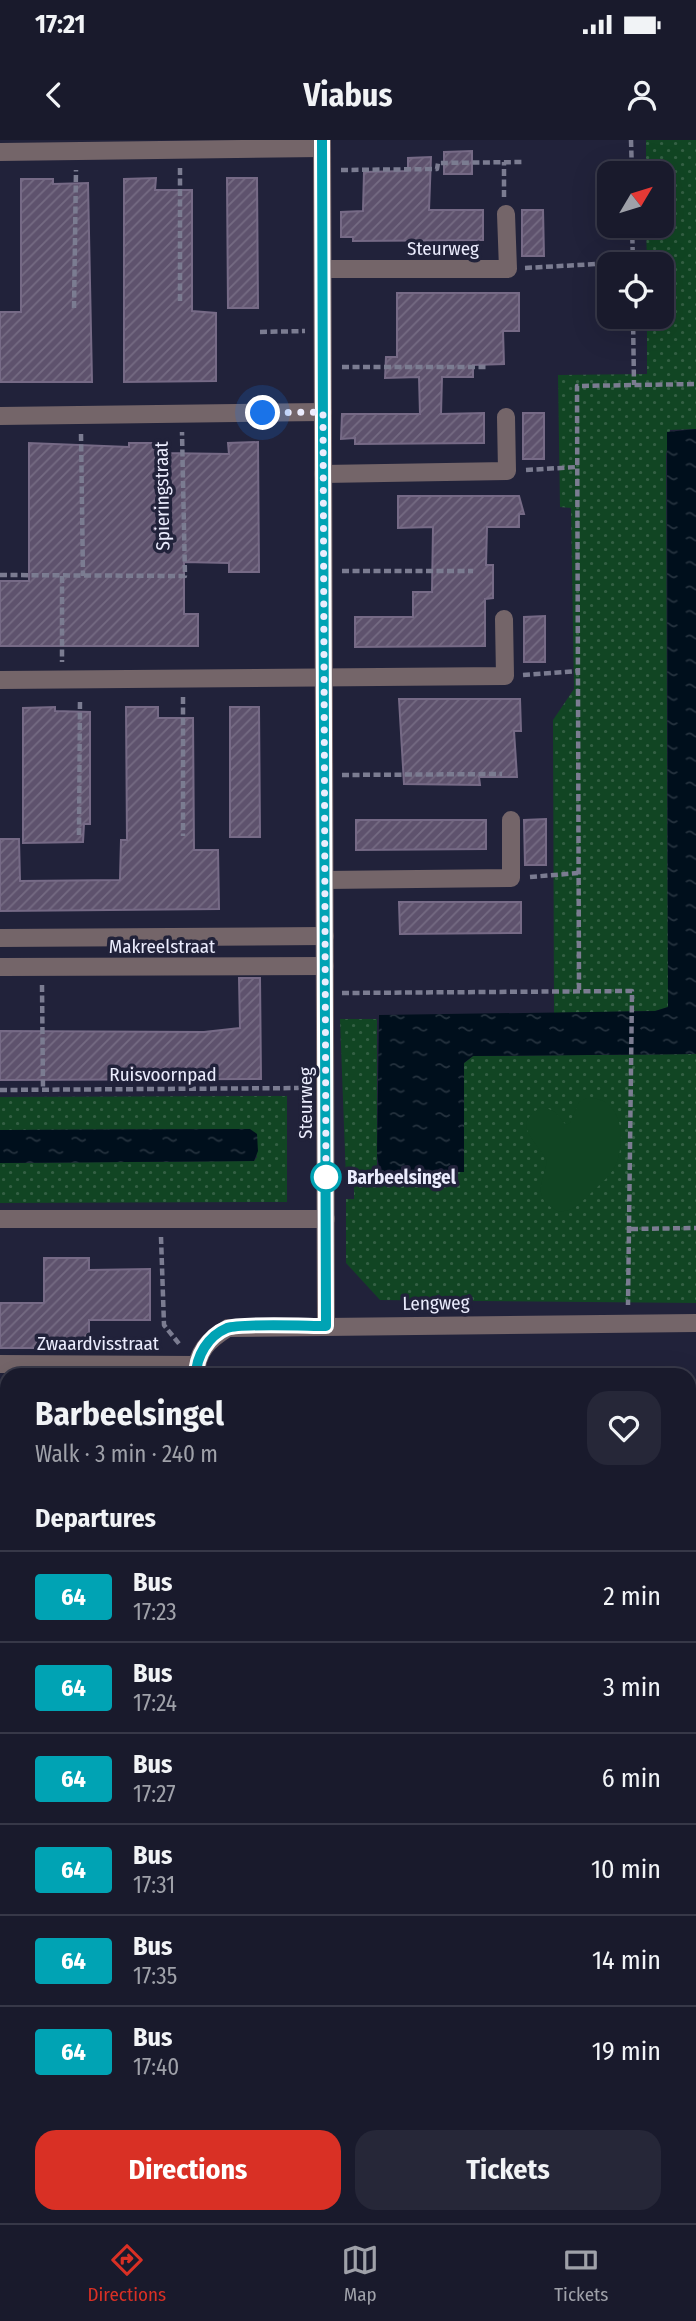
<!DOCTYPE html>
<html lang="en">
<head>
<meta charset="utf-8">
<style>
  body { margin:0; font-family:"Fira Sans Condensed",sans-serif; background:#262738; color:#f1f3f6; height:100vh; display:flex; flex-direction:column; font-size:26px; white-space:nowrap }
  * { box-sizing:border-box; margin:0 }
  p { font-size:23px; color:#9fa1a9 }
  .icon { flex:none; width:38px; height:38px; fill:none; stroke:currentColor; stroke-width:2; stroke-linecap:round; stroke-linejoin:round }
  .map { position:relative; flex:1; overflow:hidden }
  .sheet { position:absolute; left:0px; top:1228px; width:696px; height:856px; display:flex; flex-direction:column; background:#191a2c; border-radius:21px 21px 0 0; box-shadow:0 7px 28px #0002,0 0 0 2px #373848 }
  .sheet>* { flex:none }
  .badge { padding:0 14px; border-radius:5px; font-size:24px; line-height:46px }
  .needle { width:46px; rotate:52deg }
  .fabs { position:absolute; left:597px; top:21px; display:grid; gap:14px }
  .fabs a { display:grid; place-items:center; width:77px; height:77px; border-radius:14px; background:#191a2c; box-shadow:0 7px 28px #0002,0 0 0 2px #373848; font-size:35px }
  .you { position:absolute; width:35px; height:35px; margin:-18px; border:5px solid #fff; border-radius:50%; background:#1a73e8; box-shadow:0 0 0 10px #1a73e833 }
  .map>.badge { position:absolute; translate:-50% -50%; box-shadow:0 0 0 4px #fff }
  h2 { padding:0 35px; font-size:26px; line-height:63px }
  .round { display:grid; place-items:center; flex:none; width:74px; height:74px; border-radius:21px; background:#262738 }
  .overview { display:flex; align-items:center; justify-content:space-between; height:119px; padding:0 35px }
  h1 { font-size:33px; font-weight:700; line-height:52px }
  .button { display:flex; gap:14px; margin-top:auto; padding:14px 35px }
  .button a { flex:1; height:80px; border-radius:21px; background:#d93025; color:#fff; font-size:28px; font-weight:700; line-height:80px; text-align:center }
  .button a+a { background:#262738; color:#f1f3f6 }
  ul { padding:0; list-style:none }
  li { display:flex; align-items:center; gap:21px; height:91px; padding:0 35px; border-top:2px solid #373848 }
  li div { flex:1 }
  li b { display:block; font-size:26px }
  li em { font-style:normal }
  li .badge { min-width:77px; font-weight:700; text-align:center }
  .status { display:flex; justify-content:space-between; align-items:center; height:49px; padding:0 35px; background:#191a2c; direction:ltr }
  .status svg { height:19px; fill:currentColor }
  header { display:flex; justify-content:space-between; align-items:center; height:91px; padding:0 35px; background:#191a2c; font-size:32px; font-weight:700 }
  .tab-bar { display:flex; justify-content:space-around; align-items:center; height:98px; border-top:2px solid #373848; background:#191a2c; font-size:19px; color:#9fa1a9 }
  .tab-bar a { display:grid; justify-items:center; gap:4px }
  .tab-bar .on { color:#d93025 }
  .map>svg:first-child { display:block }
  .grass { fill:url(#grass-dots) }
  .park { fill:#114523 }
  .water { fill:url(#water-ripples) }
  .building { fill:url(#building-hatch); stroke:#766a86; stroke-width:2 }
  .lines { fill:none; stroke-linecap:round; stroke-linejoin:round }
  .path { stroke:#7b7c91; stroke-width:4.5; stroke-dasharray:7 3.5; stroke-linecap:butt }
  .minor { stroke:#746569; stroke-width:18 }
  .line-casing { stroke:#fff; stroke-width:16 }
  .line { stroke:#00a3b4; stroke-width:10 }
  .walk { stroke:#ebecfd; stroke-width:7; stroke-dasharray:0 12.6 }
  .stop-dot { fill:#fff; stroke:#00a3b4; stroke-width:3.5 }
  .labels { text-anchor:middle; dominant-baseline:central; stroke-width:7; stroke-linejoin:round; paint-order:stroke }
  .street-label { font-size:19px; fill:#ebecfd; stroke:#21223a }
  .stop-label { font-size:19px; font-weight:bold; fill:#ebecfd; stroke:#21223a; text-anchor:start }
</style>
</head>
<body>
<div class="status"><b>17:21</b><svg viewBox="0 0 49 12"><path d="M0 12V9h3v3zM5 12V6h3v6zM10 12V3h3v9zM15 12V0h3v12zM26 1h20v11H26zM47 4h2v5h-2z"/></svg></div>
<header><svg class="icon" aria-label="back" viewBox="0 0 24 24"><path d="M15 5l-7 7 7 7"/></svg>Viabus<svg class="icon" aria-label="person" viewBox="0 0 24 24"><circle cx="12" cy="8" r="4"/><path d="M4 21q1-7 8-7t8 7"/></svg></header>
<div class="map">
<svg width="696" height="2083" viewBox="0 0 696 2083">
  <defs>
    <pattern id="grass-dots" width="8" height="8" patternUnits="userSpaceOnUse" patternTransform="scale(1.75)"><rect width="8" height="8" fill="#114523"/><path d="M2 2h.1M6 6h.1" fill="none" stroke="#346044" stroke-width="1.8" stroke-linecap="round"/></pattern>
    <pattern id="water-ripples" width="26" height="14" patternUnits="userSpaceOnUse" patternTransform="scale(1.75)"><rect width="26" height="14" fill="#000f1c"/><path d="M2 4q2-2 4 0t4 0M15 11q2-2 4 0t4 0" fill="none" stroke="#25323e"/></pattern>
    <pattern id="building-hatch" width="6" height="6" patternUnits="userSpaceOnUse" patternTransform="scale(1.75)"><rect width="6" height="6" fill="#5e526d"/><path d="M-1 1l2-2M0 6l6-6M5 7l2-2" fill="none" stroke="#756b83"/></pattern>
  </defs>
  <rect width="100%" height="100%" fill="#21223a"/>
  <g class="grass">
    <polygon points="646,0 696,0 696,289 670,290 666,315 668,867 656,871 554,873 553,580 574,549 571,368 560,367 558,235 647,234 647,177 662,177 662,124 647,124 646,86 662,86 662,33 646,33"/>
    <polygon points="340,879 377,879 377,1027 464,1032 464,923 473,916 696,914 696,1163 380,1160 346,1123 346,1059 354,1059 354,1041 346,1040"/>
    <polygon points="287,956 287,1062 0,1063 0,1023 254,1021 257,1017 250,989 0,990 0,957"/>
    <polygon points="690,1576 696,1577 696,1919 690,1919"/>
    <polygon points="0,1737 7,1740 7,1826 0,1825"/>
  </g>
  <path class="park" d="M587,958C624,956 628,1005 613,1030C607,1039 598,1046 590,1054C580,1063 573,1073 558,1071C531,1059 543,1042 547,1021C538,1001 508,985 543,966L555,972L566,985L570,983L579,962Z"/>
  <g class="water">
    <polygon points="696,289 696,914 473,916 464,923 464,1032 380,1033 377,1015 379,875 655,871 668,867 667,292"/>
    <polygon points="250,989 257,994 258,1011 254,1021 0,1023 0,990"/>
  </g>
  <g class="building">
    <polygon points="472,11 472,34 444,34 444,12"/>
    <polygon points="431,17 429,70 483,70 483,100 353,101 353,97 341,97 341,72 363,71 364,32 408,31 408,18"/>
    <polygon points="156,38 155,50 192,50 192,171 216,173 216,241 124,242 124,39"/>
    <polygon points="227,38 257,38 258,168 228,168"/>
    <polygon points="21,39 53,39 53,44 88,43 92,242 0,242 0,172 21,172"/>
    <polygon points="522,70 543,70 544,116 522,116"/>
    <polygon points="397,153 519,153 519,191 503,191 504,224 473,225 473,237 442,237 441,274 484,273 484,303 355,304 355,298 341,299 342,274 420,274 419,237 385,238 386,217 397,217"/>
    <rect x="523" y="273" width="21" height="46"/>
    <polygon points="258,302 259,432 229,432 229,423 184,422 184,474 198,474 198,506 0,506 0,441 29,441 29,303 129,307 129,303 161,303 161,313 229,314 228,303"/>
    <polygon points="398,356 519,356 524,374 519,374 519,387 487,387 486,425 493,425 493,458 485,459 485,506 355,507 355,477 413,477 413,452 432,452 433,387 398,388"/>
    <polygon points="545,476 545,522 524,522 524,477"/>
    <polygon points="399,559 520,559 521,591 514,591 517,637 479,637 480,645 404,644"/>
    <polygon points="55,567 55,571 90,572 90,684 84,684 83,702 23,703 23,568"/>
    <polygon points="126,567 158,567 158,578 193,578 194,710 218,710 219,769 0,771 0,699 19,699 20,741 120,740 121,700 127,700"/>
    <polygon points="230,567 259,567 260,697 230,697"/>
    <polygon points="546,679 546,725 525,725 524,680"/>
    <polygon points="356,680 486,680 486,709 356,710"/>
    <polygon points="399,762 521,762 521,793 400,794"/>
    <polygon points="239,838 260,838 261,939 0,940 0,891 204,892 240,888"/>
    <polygon points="44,1118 89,1118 89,1130 150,1129 150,1180 89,1180 89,1208 0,1208 0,1163 44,1163"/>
  </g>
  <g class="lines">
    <g class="path">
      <polyline points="631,0 632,33"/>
      <polyline points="180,28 180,164"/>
      <polyline points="341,30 437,29 438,23 523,22"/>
      <polyline points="504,57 504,22"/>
      <polyline points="632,86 633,123"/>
      <polyline points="525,128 633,122"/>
      <polyline points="74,168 76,30"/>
      <polyline points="633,177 634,245"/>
      <polyline points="260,192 305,191"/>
      <polyline points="342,227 488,227"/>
      <polyline points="81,294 83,436"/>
      <polyline points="526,330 577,327"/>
      <polyline points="342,431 473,431"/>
      <polyline points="0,435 185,436 182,292"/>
      <polyline points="62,436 62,522"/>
      <polyline points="523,535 578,531"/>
      <polyline points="183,557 183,696"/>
      <polyline points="342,635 502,634"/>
      <polyline points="79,695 80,559"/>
      <polyline points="530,737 578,733"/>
      <polyline points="42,845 43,949"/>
      <polyline points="579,850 577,246 696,244"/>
      <polyline points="342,853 632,851 628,1165"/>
      <polyline points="0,950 307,948"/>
      <polyline points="631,1089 696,1088"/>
      <polyline points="161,1097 164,1185 180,1205"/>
      <polyline points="0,1387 7,1390"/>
      <polyline points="0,1539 7,1514"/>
      <polyline points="690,1569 696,1568"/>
      <polyline points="0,1727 7,1727"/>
      <polyline points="0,1833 7,1833"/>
      <polyline points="0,2017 7,2017"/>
      <polyline points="419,2077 419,2083"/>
      <polyline points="566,2083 566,2077"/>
    </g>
    <g class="minor">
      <polyline points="322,0 326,1186"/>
      <polyline points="0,12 322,8"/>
      <polyline points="323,129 508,129 506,74"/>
      <polyline points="0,276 323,272"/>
      <polyline points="323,334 507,331 506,277"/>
      <polyline points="0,540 505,536 504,479"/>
      <polyline points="325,740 511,738 511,680"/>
      <polyline points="0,798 325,796"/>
      <polyline points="0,827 325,826"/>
      <polyline points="0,1079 326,1079"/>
      <polyline points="0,1224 196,1225"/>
      <path d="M196,1236C196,1211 209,1200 228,1188L696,1183"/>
      <polyline points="690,1455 696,1455"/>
      <polyline points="0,1651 7,1651"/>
      <polyline points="690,1937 696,1937"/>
      <polyline points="0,1939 7,1939"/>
      <polyline points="198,2077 198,2083"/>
    </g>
  </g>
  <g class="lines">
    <defs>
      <path id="line" d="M196,1236C196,1216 208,1196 227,1188C241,1183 307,1186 326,1186L322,0"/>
    </defs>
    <use href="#line" class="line-casing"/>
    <use href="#line" class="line"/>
    <polyline class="walk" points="263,273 323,272 326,1037"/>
  </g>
  <circle class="stop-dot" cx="326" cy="1037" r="14"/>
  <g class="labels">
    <g class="street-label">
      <text x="443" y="108">Steurweg</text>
      <text transform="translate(162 356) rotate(-91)">Spieringstraat</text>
      <text x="162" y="806">Makreelstraat</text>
      <text x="163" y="934">Ruisvoornpad</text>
      <text transform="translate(305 963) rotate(-90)">Steurweg</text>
      <text transform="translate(436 1163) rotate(-1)">Lengweg</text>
      <text x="98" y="1203">Zwaardvisstraat</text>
    </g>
    <g class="stop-label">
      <text x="347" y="1037">Barbeelsingel</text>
    </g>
  </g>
</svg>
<div class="fabs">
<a><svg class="needle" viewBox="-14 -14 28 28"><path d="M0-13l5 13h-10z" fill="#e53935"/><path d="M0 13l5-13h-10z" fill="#9fa1a9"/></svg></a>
<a><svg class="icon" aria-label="locate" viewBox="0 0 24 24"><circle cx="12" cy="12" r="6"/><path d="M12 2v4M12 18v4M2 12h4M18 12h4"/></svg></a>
</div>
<div class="you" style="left:263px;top:273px"></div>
<section class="sheet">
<div class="overview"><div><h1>Barbeelsingel</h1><p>Walk · 3 min · 240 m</p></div><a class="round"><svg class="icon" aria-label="heart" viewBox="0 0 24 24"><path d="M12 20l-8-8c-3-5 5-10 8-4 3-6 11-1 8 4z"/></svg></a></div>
<h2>Departures</h2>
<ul>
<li><span class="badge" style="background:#00a3b4;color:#fff">64</span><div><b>Bus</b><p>17:23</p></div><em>2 min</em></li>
<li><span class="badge" style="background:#00a3b4;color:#fff">64</span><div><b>Bus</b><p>17:24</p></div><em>3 min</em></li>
<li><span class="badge" style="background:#00a3b4;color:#fff">64</span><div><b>Bus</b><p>17:27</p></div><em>6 min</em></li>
<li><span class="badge" style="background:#00a3b4;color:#fff">64</span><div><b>Bus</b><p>17:31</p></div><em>10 min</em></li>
<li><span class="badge" style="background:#00a3b4;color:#fff">64</span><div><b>Bus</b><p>17:35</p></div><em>14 min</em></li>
<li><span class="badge" style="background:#00a3b4;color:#fff">64</span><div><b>Bus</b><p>17:40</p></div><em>19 min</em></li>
</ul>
<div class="button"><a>Directions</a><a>Tickets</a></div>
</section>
</div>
<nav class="tab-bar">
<a class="on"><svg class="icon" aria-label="directions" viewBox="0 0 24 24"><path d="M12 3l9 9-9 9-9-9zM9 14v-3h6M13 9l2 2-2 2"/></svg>Directions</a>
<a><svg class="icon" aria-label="map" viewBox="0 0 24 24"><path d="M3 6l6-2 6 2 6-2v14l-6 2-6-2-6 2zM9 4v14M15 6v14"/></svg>Map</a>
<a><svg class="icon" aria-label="tickets" viewBox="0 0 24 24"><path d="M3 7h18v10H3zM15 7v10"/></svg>Tickets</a>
</nav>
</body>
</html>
